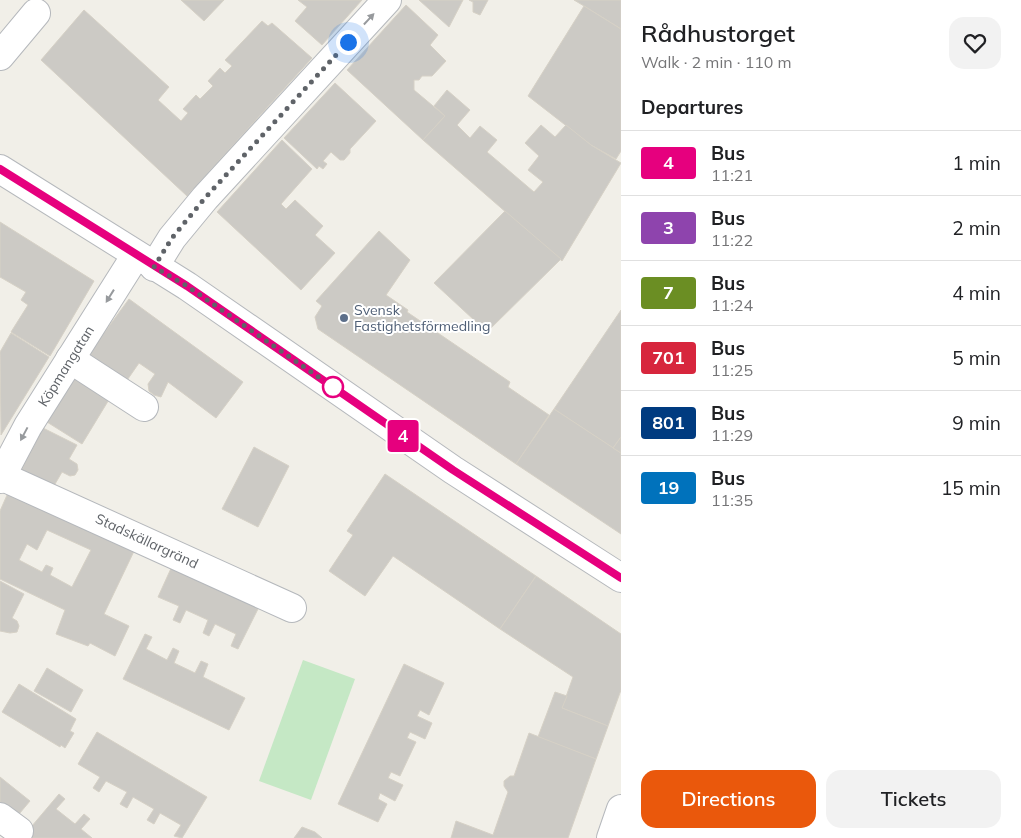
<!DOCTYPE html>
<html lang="en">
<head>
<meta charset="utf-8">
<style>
  body { margin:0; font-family:Mulish,sans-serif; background:#f2f2f2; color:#202124; height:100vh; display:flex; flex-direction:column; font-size:19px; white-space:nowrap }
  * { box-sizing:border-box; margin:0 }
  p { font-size:16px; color:#757577 }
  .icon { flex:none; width:28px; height:28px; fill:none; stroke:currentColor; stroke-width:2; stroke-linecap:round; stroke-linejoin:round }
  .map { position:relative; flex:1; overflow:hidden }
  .details { display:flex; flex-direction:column; background:#fff; width:400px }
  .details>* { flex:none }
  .badge { padding:0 10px; border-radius:4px; font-size:18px; line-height:32px }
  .you { position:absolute; width:25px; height:25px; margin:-12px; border:4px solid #fff; border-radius:50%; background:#1a73e8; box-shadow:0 0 0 8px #1a73e833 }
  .map>.badge { position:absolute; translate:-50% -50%; box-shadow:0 0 0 2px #fff }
  h2 { padding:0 20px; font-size:19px; line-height:45px }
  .round { display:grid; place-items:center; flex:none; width:52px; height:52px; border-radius:15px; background:#f2f2f2 }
  .headline { display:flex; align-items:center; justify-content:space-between; height:85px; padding:0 20px }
  h1 { font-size:24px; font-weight:600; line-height:38px }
  .primary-button { display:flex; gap:10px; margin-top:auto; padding:10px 20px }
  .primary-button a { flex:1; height:58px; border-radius:15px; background:#ea580c; color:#fff; font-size:20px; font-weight:600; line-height:58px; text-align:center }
  .primary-button a+a { background:#f2f2f2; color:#202124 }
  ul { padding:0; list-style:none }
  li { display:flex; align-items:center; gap:15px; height:65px; padding:0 20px; border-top:1px solid #e0e0e0 }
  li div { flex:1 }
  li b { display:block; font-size:19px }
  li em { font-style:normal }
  li .badge { min-width:55px; font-weight:700; text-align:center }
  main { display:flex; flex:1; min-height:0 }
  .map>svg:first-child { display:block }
  .green { fill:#c5e8c5 }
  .building { fill:#cccac5; stroke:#d6d1c6; fill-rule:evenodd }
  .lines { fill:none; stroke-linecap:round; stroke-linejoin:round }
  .minor-casing { stroke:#b5b8bc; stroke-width:30 }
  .minor { stroke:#fff; stroke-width:28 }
  .oneway { fill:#979a9d }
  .line-casing { stroke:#fff; stroke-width:11 }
  .line { stroke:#e6007e; stroke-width:8 }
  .walk { stroke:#5f6368; stroke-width:5; stroke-dasharray:0 9 }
  .service-dot { fill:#5c6f8a; stroke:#fff; stroke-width:2 }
  .stop-dot { fill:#fff; stroke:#e6007e; stroke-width:2.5 }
  .labels { text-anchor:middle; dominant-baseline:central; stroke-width:4; stroke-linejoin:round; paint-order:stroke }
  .service-label { font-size:14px; fill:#4e5e75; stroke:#fff; text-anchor:start }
  .street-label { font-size:14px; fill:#5f6368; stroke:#fff }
</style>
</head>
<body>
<main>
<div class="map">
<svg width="621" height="838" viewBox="0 0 621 838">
  <rect width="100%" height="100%" fill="#f1efe8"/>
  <polygon class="green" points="303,660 355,679 311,800 259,781"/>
  <g class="building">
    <polygon points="181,0 224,0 204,21"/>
    <polygon points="298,0 362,0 322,45 295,21 307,7"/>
    <polygon points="419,0 463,0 449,27"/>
    <polygon points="469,0 488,0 480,15 473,12 473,2"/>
    <polygon points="574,0 621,0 621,29 584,6"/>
    <polygon points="406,5 438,35 430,45 446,61 432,76 422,76 419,80 414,80 414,90 445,116 423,140 347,70"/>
    <polygon points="584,6 621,29 621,151 616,159 591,145 528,96"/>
    <polygon points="84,10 169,87 158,100 181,121 188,113 183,109 196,95 200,99 213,86 208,81 220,68 225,73 232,66 225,60 262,21 268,26 272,23 312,58 187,196 41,60"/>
    <polygon points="335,83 376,121 350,149 350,153 344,160 340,160 331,152 323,161 327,164 323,169 319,166 317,169 284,138"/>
    <polygon points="447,90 470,110 457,125 470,138 480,126 497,140 487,152 534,192 543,182 528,170 539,156 525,143 541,125 555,137 566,125 591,145 621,163 562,261 423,140 445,116 434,106"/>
    <polygon points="282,140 312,169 281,204 286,209 295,200 323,226 315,235 335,253 301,290 217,212"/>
    <polygon points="505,211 561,259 487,332 434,283"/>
    <polygon points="0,222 94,281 50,356 11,332 28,305 21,300 26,292 0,277"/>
    <polygon points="379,231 410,260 386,295 408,310 407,312 510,382 508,387 549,415 516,464 318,329 315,317 322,306 316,301"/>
    <polygon points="129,299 243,382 216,418 168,382 161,397 154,395 149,391 148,384 155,374 139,363 123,386 85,359"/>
    <polygon points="621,310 621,437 613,448 554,409"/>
    <polygon points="11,333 49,357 1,435 0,352"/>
    <polygon points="78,370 113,393 82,444 47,422"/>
    <polygon points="554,409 621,453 621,534 516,464"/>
    <polygon points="43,428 77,445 69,459 77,464 78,470 75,475 70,476 62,472 51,491 19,475"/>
    <polygon points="621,437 621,453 613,448"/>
    <polygon points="254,447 289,466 258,527 222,509"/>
    <polygon points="385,474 536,576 500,629 393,556 365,596 329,571 353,535 347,531"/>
    <path d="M11,486L136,547L104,614L129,626L115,656L90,643L88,646L56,634L65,610L0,579V511ZM47,530L91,550L72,587L50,575L53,568L46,565L42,572L19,560L27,544L37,550Z"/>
    <polygon points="173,564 260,605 238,649 231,646 236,634 215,624 209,636 203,633 208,620 186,610 180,623 173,620 179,606 158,597"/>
    <polygon points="536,576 621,634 621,690 608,726 562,708 573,677 500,629"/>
    <polygon points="0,581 24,594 12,618 17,621 19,626 17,632 10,633 0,631"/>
    <polygon points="145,634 152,637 146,649 167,660 173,648 179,651 174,663 195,673 201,661 208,664 203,677 245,698 229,730 123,679"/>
    <polygon points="404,664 444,683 429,715 420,710 417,716 432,723 425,739 410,732 407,738 416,742 400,776 391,772 388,778 403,785 395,801 380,793 378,799 387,804 378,822 338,804"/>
    <polygon points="47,668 83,690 71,712 34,691"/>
    <polygon points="19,684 76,719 70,731 74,733 65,748 61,745 60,747 2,712"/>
    <polygon points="555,692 567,696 562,708 608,726 596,759 538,737"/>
    <polygon points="97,732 207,797 182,838 174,836 181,825 160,813 154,824 147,820 154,809 133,797 127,808 120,804 127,792 106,781 99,792 93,788 100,777 78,764"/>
    <polygon points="529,733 596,759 568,838 451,838 456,821 493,835 508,792 504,786 504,781 510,776 514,776"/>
    <polygon points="0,777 30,801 14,820 0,809"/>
    <polygon points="59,794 65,799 56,809 75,824 84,814 90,819 81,829 92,838 33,838 26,833"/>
    <polygon points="302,827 315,832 322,838 294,838"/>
  </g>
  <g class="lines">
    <defs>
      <g id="minor">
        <polyline points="0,56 36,13"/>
        <polyline points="0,169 187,286 453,470 621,578"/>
        <polyline points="154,267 172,238 205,198 387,0"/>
        <polyline points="70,359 144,407"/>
        <polyline points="1,476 292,608"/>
        <polyline points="0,479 28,426 136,255"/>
        <polyline points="0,817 19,831"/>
        <polyline points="611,838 621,809"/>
      </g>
    </defs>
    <use href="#minor" class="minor-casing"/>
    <use href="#minor" class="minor"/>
  </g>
  <defs><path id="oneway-solid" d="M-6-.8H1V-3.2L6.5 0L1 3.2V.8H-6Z" transform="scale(1.25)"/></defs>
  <g class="oneway">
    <use href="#oneway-solid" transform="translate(369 19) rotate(-47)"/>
    <use href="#oneway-solid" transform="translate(110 296) rotate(122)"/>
    <use href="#oneway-solid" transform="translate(24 434) rotate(118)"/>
  </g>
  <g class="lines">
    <defs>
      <polyline id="line" points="0,169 187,286 453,470 621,578"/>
    </defs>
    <use href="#line" class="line-casing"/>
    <use href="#line" class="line"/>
    <polyline class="walk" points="333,387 187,286 154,267 172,238 205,198 348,42"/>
  </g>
  <circle class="service-dot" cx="344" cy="318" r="5"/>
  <circle class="stop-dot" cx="333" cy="387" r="10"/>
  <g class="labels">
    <g class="service-label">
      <text x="354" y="310">Svensk<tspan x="354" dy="16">Fastighetsförmedling</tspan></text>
    </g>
    <g class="street-label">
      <text transform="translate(66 366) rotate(-58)">Köpmangatan</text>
      <text transform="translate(147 541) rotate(25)">Stadskällargränd</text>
    </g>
  </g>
</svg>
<div class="you" style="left:348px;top:42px"></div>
<b class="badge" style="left:403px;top:436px;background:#e6007e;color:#fff">4</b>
</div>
<section class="details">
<div class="headline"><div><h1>Rådhustorget</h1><p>Walk · 2 min · 110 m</p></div><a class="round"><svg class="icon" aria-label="heart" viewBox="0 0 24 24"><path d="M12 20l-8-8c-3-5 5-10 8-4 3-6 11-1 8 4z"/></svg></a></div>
<h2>Departures</h2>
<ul>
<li><span class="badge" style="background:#e6007e;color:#fff">4</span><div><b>Bus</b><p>11:21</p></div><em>1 min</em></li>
<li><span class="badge" style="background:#8e44ad;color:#fff">3</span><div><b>Bus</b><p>11:22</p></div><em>2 min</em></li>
<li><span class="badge" style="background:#6b8e23;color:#fff">7</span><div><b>Bus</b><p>11:24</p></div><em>4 min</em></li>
<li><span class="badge" style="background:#d7263d;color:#fff">701</span><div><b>Bus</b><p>11:25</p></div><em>5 min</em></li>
<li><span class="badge" style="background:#003b80;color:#fff">801</span><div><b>Bus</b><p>11:29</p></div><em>9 min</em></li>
<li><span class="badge" style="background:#0072bc;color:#fff">19</span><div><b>Bus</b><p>11:35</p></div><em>15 min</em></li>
</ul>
<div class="primary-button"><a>Directions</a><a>Tickets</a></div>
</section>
</main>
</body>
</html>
